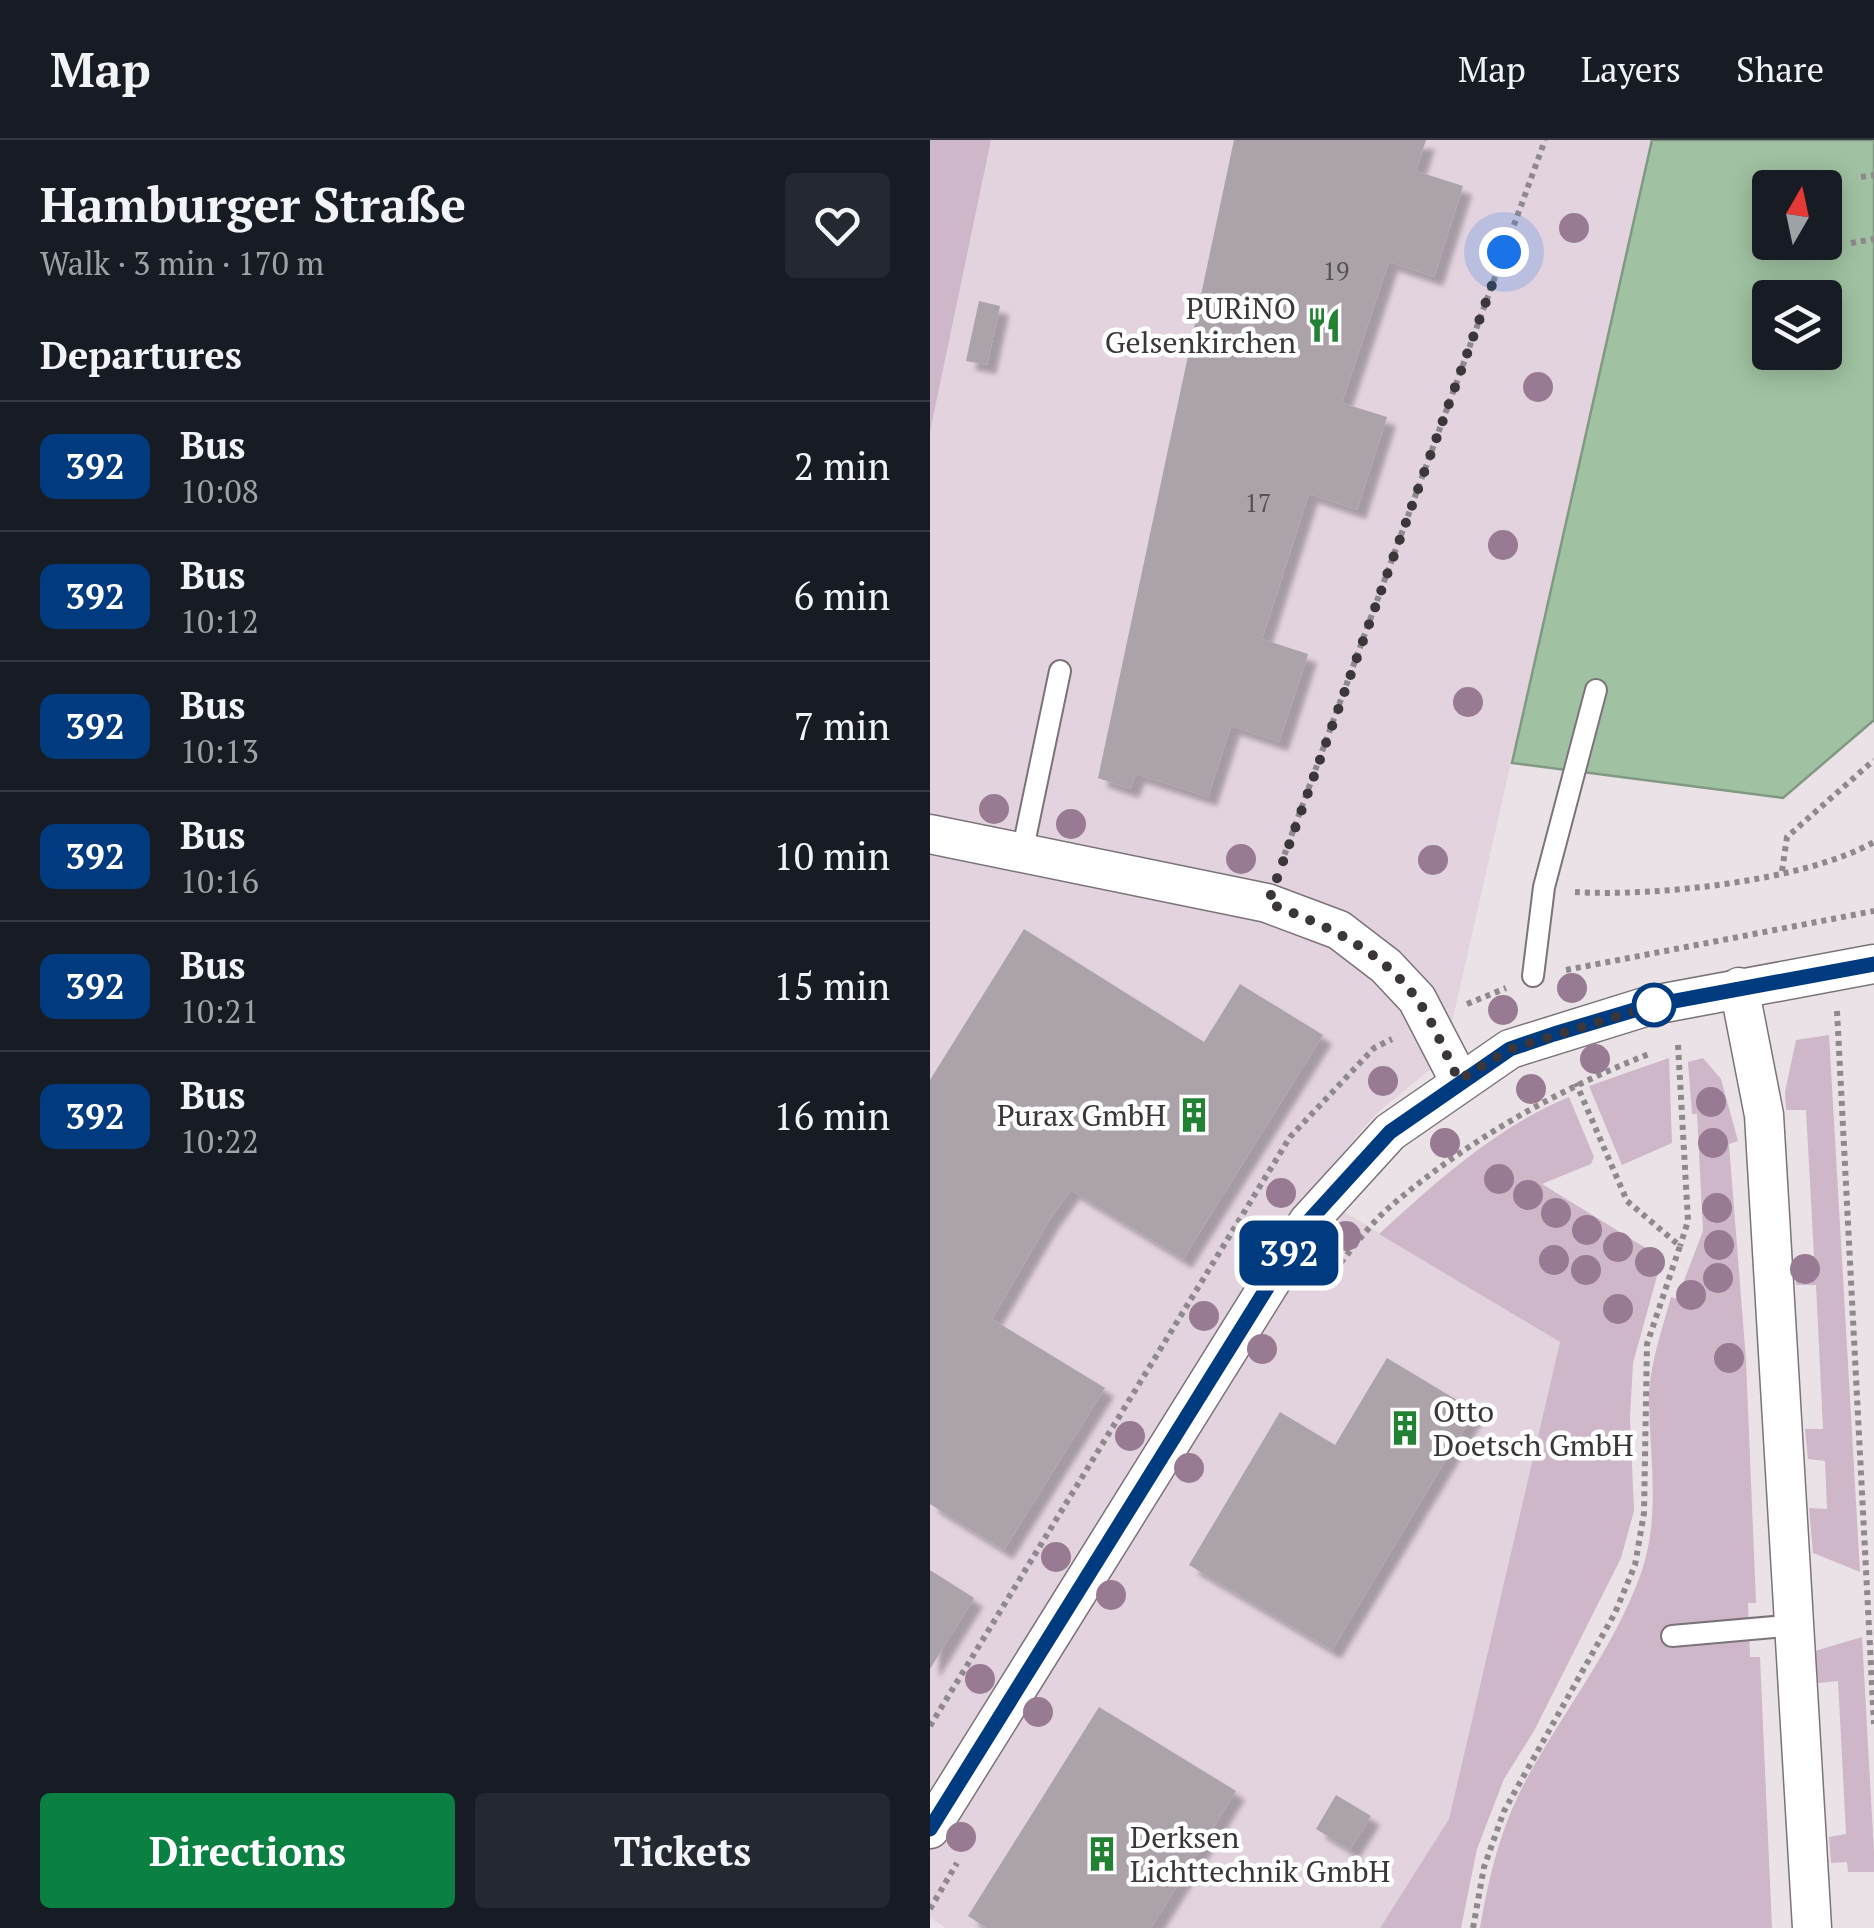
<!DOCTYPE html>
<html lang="en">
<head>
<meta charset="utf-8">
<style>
  body { margin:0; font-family:"PT Serif",serif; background:#242831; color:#f1f3f6; height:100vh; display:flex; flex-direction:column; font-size:38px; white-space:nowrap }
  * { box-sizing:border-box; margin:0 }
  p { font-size:32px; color:#9ea1a6 }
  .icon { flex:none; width:55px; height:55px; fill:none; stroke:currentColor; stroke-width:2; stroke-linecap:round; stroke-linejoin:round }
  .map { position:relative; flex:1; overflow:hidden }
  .panel { display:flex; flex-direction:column; background:#171b24; width:930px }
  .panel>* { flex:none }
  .badge { padding:0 20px; border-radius:15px; font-size:35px; line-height:65px }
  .needle { width:65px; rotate:9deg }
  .controls { position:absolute; left:822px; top:30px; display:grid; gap:20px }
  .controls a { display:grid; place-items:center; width:90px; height:90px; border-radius:10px; background:#171b24; box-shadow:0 5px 25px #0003; font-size:50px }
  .you { position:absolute; width:50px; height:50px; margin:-25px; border:8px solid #fff; border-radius:50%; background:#1a73e8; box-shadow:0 0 0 15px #1a73e833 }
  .map>.badge { position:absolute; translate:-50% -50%; box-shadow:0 0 0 5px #fff }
  h2 { padding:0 40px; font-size:38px; line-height:90px }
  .round { display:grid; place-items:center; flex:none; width:105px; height:105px; border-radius:10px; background:#242831 }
  .headline { display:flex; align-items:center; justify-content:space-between; height:170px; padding:0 40px }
  h1 { font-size:48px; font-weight:600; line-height:75px }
  .primary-button { display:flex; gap:20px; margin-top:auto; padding:20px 40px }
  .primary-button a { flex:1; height:115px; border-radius:10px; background:#0b8043; color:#fff; font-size:40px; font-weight:600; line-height:115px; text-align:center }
  .primary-button a+a { background:#242831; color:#f1f3f6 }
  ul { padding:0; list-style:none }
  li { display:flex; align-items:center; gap:30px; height:130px; padding:0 40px; border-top:2px solid #363941 }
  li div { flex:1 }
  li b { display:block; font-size:38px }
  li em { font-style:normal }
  li .badge { min-width:110px; font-weight:700; text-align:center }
  header { display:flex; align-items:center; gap:60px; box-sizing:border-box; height:140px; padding:0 50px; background:#171b24; border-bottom:2px solid #363941 }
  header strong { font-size:48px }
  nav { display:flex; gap:55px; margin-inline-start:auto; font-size:35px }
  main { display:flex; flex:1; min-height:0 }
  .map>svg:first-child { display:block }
  .built { fill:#e3d3df }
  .green { fill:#ceb7c8 }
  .water { fill:#a0c2a2; stroke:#819882; stroke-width:2.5; fill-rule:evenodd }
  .building { fill:#aba3a9; filter:url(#shadow) }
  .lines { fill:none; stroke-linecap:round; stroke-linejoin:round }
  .service-casing { stroke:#7b7379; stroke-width:24 }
  .minor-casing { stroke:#7b7379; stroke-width:41 }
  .path { stroke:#8f898d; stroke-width:6; stroke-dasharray:5 5; stroke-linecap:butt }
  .service { stroke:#fff; stroke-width:20 }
  .minor { stroke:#fff; stroke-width:38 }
  .tree { fill:#987b92 }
  .line-casing { stroke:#fff; stroke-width:22 }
  .line { stroke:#003b80; stroke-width:15 }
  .walk { stroke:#3a3639; stroke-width:10; stroke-dasharray:0 18 }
  .stop-dot { fill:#fff; stroke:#003b80; stroke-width:5 }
  .labels { text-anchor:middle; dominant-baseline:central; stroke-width:9; stroke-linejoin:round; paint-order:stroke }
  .number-label { font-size:25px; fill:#565155 }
  .poi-label { font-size:30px; fill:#3a3639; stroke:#fff; text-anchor:end }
</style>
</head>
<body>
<header>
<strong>Map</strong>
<nav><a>Map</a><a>Layers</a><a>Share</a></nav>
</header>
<main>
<section class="panel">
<div class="headline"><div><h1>Hamburger Straße</h1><p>Walk · 3 min · 170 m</p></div><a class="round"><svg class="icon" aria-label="heart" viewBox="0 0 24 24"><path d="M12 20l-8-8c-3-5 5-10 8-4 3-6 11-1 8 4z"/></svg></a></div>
<h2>Departures</h2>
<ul>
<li><span class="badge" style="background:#003b80;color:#fff">392</span><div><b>Bus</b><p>10:08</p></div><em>2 min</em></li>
<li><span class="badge" style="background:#003b80;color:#fff">392</span><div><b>Bus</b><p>10:12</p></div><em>6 min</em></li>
<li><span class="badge" style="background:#003b80;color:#fff">392</span><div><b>Bus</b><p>10:13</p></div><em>7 min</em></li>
<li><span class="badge" style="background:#003b80;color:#fff">392</span><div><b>Bus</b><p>10:16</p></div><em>10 min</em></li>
<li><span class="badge" style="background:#003b80;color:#fff">392</span><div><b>Bus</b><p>10:21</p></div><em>15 min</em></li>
<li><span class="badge" style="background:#003b80;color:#fff">392</span><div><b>Bus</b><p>10:22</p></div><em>16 min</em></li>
</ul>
<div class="primary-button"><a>Directions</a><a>Tickets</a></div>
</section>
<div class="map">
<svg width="944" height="1788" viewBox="0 0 944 1788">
  <defs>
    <filter id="shadow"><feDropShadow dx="9" dy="9" stdDeviation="2.5" flood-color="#0004"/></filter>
  </defs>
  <rect width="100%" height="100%" fill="#ebe2e8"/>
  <g class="built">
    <polygon points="61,0 722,0 514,918 446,974 358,1076 0,1657 0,292"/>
    <polygon points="408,1068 630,1202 519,1679 450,1788 16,1788 0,1778 0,1708"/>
  </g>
  <g class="green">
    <polygon points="0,0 61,0 0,292"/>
    <polygon points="899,895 930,1432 883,1413 879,1368 897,1369 895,1321 878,1319 875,1289 893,1289 886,1145 866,1145 865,1118 884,1116 876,970 856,970 855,952 866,900"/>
    <polygon points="739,918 742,1003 692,1025 659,946"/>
    <path d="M773,918L791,939L808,1001L799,1004L816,1220L826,1463H818L820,1517H830L842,1788H550C559,1737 570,1689 595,1642C632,1573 683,1510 710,1436C731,1379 720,1320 719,1261C719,1226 732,1190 741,1157L747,1159L773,1091L767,974H762L758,922Z"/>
    <path d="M639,957L664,1017L661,1024L612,1044L732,1118L703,1223L700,1278L704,1371L691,1418L604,1591L574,1639L547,1709L531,1788H450L519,1679L630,1202L449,1094C506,1042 566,987 639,957Z"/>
    <polygon points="932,1497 944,1712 944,1732 918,1732 917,1722 901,1723 899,1697 916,1694 908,1541 888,1543 885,1511"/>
  </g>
  <path class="water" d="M722,0H944V580L853,658L582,623ZM840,48H895V102H840ZM840,158H895V212H840Z"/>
  <g class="building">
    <polygon points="304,0 496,0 486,31 533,46 504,137 459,122 412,263 457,277 427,370 379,354 332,499 378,514 349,602 301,586 278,657 206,634 200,649 168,638"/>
    <polygon points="49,161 70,166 57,225 36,221"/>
    <polygon points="94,789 274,902 310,844 393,895 253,1119 141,1050 120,1079 62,1179 175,1248 74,1410 0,1364 0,940"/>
    <polygon points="457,1218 545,1271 402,1510 259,1425 350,1272 405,1305"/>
    <polygon points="0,1430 44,1458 0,1529"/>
    <polygon points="169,1567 306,1651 221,1788 57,1788 38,1776"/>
    <polygon points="406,1655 441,1676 420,1710 386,1689"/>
  </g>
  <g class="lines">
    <defs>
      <g id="service">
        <polyline points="92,713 130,531"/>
        <polyline points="603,836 614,747 666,550"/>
        <polyline points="742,1496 866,1485"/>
      </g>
      <g id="minor">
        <polyline points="0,694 337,763 409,790 456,826 487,859 529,940"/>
        <polyline points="809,847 834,975 882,1788"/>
        <polyline points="0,1689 378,1082 460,992 580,909 718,866 944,824"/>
      </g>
    </defs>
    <use href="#service" class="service-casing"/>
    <use href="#minor" class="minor-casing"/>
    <g class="path">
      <polyline points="931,37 944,35"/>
      <polyline points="921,103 944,99"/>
      <polyline points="351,724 615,0"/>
      <polyline points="852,731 857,697 944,620"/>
      <path d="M645,752C725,757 875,741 944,702"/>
      <polyline points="636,830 944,771"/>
      <polyline points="537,864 576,848"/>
      <polyline points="907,871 944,1584"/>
      <polyline points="748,905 758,1081 750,1106"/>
      <path d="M392,1146C414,1120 436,1087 462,1065C540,999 625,951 719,914"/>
      <polyline points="0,1586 360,997 444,908 462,899"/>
      <polyline points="0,1769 27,1723"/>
      <polyline points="543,1788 554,1727 574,1671 685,1473 705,1425 714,1373 717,1204 750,1106 697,1061 646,943"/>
    </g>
    <use href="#service" class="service"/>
    <use href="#minor" class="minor"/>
  </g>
  <g class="tree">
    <circle cx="644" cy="88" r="15"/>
    <circle cx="608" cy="247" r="15"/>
    <circle cx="573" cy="405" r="15"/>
    <circle cx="538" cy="562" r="15"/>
    <circle cx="64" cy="669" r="15"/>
    <circle cx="141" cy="684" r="15"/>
    <circle cx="311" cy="719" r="15"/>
    <circle cx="503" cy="720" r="15"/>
    <circle cx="642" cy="848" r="15"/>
    <circle cx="573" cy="870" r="15"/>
    <circle cx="665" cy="919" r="15"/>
    <circle cx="453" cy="941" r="15"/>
    <circle cx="601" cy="949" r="15"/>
    <circle cx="781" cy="962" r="15"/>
    <circle cx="515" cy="1003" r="15"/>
    <circle cx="783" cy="1003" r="15"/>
    <circle cx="569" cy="1039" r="15"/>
    <circle cx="351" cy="1053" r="15"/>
    <circle cx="598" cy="1055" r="15"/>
    <circle cx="787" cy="1068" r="15"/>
    <circle cx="626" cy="1073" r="15"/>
    <circle cx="657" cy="1090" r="15"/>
    <circle cx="416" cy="1096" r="15"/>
    <circle cx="789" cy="1105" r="15"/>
    <circle cx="688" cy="1107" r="15"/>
    <circle cx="624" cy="1120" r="15"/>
    <circle cx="720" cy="1122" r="15"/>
    <circle cx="875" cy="1129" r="15"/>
    <circle cx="656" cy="1130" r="15"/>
    <circle cx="788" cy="1138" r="15"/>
    <circle cx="761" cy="1155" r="15"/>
    <circle cx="688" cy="1169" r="15"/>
    <circle cx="274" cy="1176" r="15"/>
    <circle cx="332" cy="1209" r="15"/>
    <circle cx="799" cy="1218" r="15"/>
    <circle cx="200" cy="1296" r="15"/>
    <circle cx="259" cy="1328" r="15"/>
    <circle cx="126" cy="1417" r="15"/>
    <circle cx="181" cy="1455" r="15"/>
    <circle cx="50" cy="1539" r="15"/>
    <circle cx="108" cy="1572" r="15"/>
    <circle cx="31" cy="1697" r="15"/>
  </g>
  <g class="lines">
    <defs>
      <polyline id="line" points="0,1689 378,1082 460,992 580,909 624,894 718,866 944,824"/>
    </defs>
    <use href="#line" class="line-casing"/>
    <use href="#line" class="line"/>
    <path class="walk" d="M574,112L338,763C394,785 448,807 486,858C504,882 515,914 529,940L580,909L724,865"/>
  </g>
  <defs>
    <symbol id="restaurant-bare" viewBox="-9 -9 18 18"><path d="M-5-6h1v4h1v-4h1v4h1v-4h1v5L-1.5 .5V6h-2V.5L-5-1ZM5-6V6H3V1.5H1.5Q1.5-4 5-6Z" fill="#228133" stroke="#fff" stroke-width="2.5" paint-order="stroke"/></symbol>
    <symbol id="building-bare" viewBox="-9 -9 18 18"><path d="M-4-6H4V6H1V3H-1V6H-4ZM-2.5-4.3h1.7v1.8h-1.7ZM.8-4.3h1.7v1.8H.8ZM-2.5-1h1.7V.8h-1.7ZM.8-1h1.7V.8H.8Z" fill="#228133" stroke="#fff" stroke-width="2.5" paint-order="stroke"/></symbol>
  </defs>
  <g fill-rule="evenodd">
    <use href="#restaurant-bare" x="369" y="160" width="50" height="50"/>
    <use href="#building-bare" x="239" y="950" width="50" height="50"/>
    <use href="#building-bare" x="450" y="1263" width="50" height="50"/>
    <use href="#building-bare" x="147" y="1689" width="50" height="50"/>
  </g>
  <circle class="stop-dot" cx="724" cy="865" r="20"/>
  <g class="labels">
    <g class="number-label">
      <text x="406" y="130">19</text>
      <text x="328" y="362">17</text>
    </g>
    <g class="poi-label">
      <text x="366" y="168">PURiNO<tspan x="366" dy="34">Gelsenkirchen</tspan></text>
      <text x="236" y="975">Purax GmbH</text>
      <text x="503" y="1271" text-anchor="start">Otto<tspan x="503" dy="34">Doetsch GmbH</tspan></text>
      <text x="200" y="1697" text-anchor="start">Derksen<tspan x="200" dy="34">Lichttechnik GmbH</tspan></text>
    </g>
  </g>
</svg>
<div class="controls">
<a><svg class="needle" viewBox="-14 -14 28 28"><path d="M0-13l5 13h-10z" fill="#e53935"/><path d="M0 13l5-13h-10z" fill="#9ea1a6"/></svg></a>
<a><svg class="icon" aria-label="layers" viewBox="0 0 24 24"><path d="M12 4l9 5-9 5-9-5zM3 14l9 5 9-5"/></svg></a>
</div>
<div class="you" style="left:574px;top:112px"></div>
<b class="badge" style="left:359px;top:1113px;background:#003b80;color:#fff">392</b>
</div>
</main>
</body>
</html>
